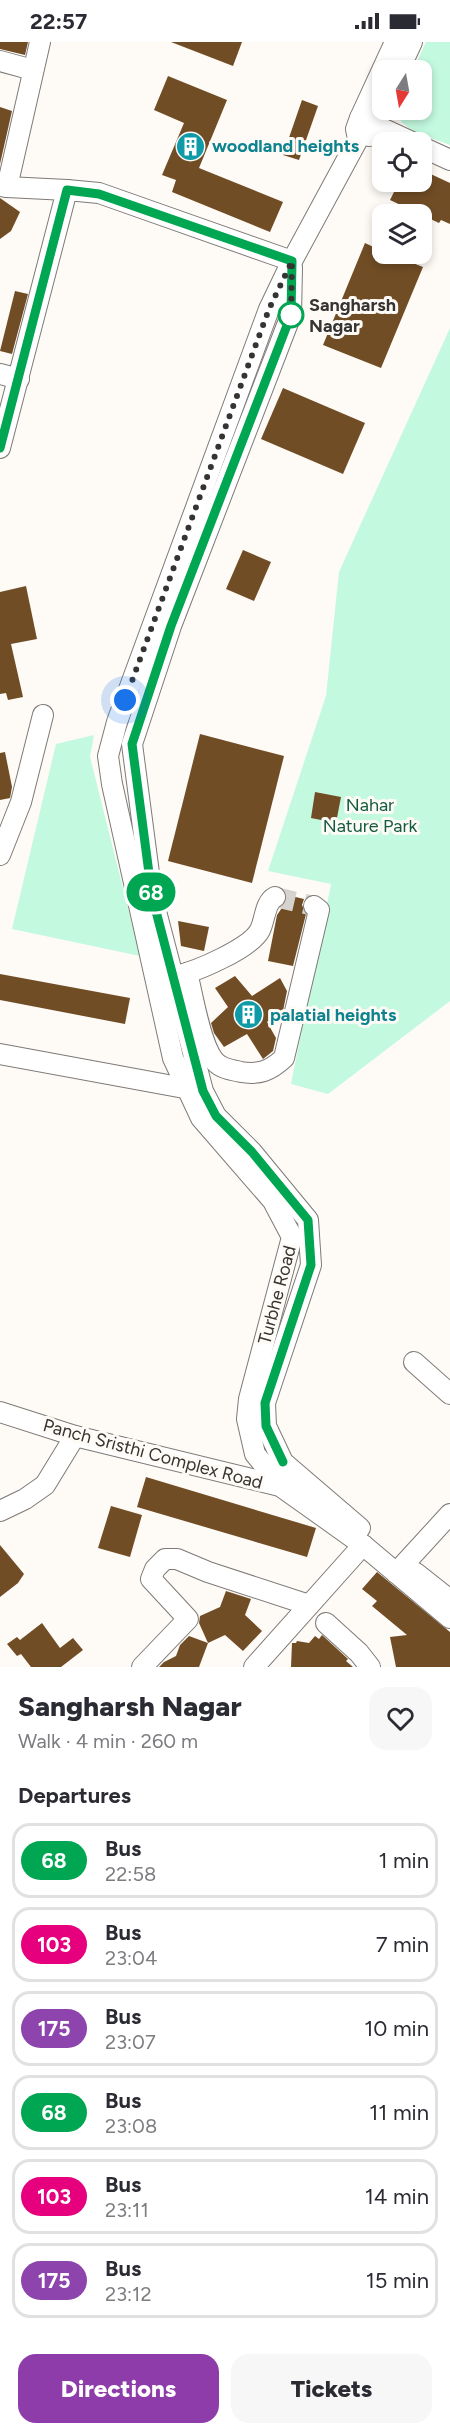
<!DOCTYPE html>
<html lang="en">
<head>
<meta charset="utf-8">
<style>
  body { margin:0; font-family:Figtree,sans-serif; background:#f7f7f7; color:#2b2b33; height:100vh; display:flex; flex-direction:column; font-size:22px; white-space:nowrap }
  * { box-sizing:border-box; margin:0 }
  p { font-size:20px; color:#7c7c81 }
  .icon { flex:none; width:33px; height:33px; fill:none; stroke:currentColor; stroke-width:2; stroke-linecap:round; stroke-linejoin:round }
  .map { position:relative; height:1625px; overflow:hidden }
  .sheet { display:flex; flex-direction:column; background:#fff; flex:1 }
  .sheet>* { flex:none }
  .badge { padding:0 12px; border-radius:20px; font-size:21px; line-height:39px }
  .needle { width:39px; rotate:191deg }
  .tools { position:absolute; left:372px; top:18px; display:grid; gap:12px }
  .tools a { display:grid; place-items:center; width:60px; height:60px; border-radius:12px; background:#fff; box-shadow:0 3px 9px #0003; font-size:30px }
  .you { position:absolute; width:30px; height:30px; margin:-15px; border:4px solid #fff; border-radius:50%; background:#1a73e8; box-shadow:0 0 0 9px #1a73e833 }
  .map>.badge { position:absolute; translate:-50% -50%; box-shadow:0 0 0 3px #fff }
  h2 { padding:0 18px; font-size:22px; line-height:54px }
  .round { display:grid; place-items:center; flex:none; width:63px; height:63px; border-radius:18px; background:#f7f7f7 }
  .head { display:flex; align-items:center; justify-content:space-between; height:102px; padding:0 18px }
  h1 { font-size:28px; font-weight:800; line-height:45px }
  .action { display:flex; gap:12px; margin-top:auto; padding:12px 18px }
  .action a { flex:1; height:69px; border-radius:18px; background:#8e3caa; color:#fff; font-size:24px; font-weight:800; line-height:69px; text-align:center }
  .action a+a { background:#f7f7f7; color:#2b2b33 }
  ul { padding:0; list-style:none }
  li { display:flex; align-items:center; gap:18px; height:75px; margin:0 12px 9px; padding:0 6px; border:3px solid #e1e1e2; border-radius:18px }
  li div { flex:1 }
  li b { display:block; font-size:22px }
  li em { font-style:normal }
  li .badge { min-width:66px; font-weight:700; text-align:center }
  .status { display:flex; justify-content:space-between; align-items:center; height:42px; padding:0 30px; background:#fff; direction:ltr }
  .status svg { height:16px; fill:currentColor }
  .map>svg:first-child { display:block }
  .green { fill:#c3f9df }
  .building { fill:#714d25 }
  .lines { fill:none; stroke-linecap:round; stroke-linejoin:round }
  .minor-tunnel { stroke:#d6d2cf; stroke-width:20; stroke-dasharray:20 10; stroke-linecap:butt }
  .minor-casing { stroke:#7e7a77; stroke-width:22 }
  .minor { stroke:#fff; stroke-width:20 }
  .line-casing { stroke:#fff; stroke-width:14 }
  .line { stroke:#00a651; stroke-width:9 }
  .walk { stroke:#353432; stroke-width:6; stroke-dasharray:0 10.8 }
  .stop-dot { fill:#fff; stroke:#00a651; stroke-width:3 }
  .labels { text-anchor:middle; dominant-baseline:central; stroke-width:6; stroke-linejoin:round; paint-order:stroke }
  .culture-label { font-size:18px; font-weight:bold; fill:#0d838f; stroke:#fefaf6; text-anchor:start }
  .stop-label { font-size:18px; font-weight:bold; fill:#353432; stroke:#fefaf6; text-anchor:start }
  .park-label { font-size:18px; fill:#125c42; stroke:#fefaf6 }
  .street-label { font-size:18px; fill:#353432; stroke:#fefaf6 }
</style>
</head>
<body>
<div class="status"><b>22:57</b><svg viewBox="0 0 49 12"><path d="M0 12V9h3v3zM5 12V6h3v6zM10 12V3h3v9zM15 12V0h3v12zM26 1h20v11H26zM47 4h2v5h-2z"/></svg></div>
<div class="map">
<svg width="450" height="1625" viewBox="0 0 450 1625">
  <rect width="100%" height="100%" fill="#fefaf6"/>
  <g class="green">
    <path d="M426,0H450V103C434,96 396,88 397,68H422V28H413Z"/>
    <polygon points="450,286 450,959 328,1052 291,1042 331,842 268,829 326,654 339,530"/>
    <polygon points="94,693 90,715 140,914 12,887 56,702"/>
  </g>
  <g class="building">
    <polygon points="0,0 28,0 25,13 0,7"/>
    <polygon points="171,0 242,0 233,24"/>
    <polygon points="168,34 227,58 199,126 283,160 270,190 172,150 176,138 162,133 184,81 154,68"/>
    <polygon points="302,58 318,64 299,118 283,113"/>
    <polygon points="0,65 12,69 0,122"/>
    <polygon points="422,128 450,141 450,182 441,178 439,181 390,158 399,140 422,140"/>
    <polygon points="0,156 20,170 11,189 0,197"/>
    <polygon points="365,201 382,209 382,212 390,212 423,225 381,326 323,303"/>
    <polygon points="15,249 28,252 12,312 0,309"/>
    <polygon points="283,346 365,381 343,432 261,397"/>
    <polygon points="243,508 271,520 254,559 226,547"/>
    <polygon points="26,544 37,597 11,602 23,655 8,658 6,651 0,652 0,550"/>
    <polygon points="200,692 284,714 252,841 168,819"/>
    <polygon points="5,710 12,745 10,756 0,758 0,711"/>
    <polygon points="315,750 341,755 336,781 311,776"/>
    <polygon points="287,853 304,857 302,863 306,872 293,924 268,919 277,873 286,860"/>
    <polygon points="178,879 209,885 204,909 181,904"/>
    <polygon points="0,932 130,956 125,982 0,958"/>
    <polygon points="235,934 252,954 280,936 287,949 283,969 267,980 276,996 273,1009 263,1017 247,992 224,1005 214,991 211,981 228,965 215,946"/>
    <polygon points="146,1435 316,1486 307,1515 137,1465"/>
    <polygon points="111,1464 142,1473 130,1515 98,1506"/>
    <polygon points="0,1503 24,1532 18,1541 0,1555"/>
    <polygon points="377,1530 450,1590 450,1625 396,1625 390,1595 407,1593 372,1564 377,1559 362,1547"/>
    <polygon points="226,1549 251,1557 245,1573 262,1589 243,1609 225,1593 208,1601 199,1581 200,1574 220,1565"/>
    <polygon points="42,1581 60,1606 73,1596 83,1608 61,1625 31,1625 21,1612 17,1614 7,1602 17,1595 20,1598"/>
    <polygon points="322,1593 348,1617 346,1619 353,1625 291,1625 292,1601 296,1601 297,1599 309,1601 315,1594 319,1597"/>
    <polygon points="189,1594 208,1601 199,1625 159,1625 164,1620 176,1614 180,1603"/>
  </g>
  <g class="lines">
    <polyline class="minor-tunnel" points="275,855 314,864"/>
    <defs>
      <g id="minor">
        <polyline points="395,0 360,76 356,87 358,97 292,219 269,267 117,680 108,714 112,742 173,1016 201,1076 273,1159 292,1195 249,1357 247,1377 255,1412 283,1446 363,1503 450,1576"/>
        <polyline points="0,19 33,28"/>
        <polyline points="399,28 412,0"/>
        <polyline points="360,76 412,100"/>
        <polyline points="369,94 382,66"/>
        <polyline points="422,105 450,118"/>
        <polyline points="0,144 7,145 40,0"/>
        <polyline points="7,145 67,148"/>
        <polyline points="292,225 291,273 171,584 132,702 152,854 203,1049 216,1074 252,1110 308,1178 311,1223 265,1361 266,1384 283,1420 360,1486"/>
        <polyline points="0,332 19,337"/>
        <polyline points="0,406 67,148 99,151 292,219"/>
        <polyline points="0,813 21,760 43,673"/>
        <path d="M187,931C193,952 201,1012 219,1023C226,1028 234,1028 241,1030C259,1033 270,1029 284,1016L319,868L314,864"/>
        <path d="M175,934C196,930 251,906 260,888C265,878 265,860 275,855"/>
        <polyline points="0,1012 195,1048"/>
        <polyline points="414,1320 450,1352"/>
        <polyline points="0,1370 75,1394 284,1445"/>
        <polyline points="0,1469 25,1457 45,1443 75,1394"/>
        <polyline points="396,1531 450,1472"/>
        <polyline points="416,1531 450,1558"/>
        <polyline points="326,1581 359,1611 370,1625"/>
        <polyline points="142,1625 188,1577 151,1537 155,1527 165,1517 177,1517 208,1530 309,1563"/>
        <polyline points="254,1625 363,1503"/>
      </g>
    </defs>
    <use href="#minor" class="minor-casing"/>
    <use href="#minor" class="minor"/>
  </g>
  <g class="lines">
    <defs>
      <polyline id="line" points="0,406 67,148 99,152 292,219 291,273 171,584 132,702 152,854 203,1049 216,1074 252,1110 308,1178 311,1223 265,1361 266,1384 283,1420"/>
    </defs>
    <use href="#line" class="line-casing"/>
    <use href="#line" class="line"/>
    <polyline class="walk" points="125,658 269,267 292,219 291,273"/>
  </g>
  <defs>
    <symbol id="building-disc" viewBox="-11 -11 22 22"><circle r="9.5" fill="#0f9aa8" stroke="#fefaf6"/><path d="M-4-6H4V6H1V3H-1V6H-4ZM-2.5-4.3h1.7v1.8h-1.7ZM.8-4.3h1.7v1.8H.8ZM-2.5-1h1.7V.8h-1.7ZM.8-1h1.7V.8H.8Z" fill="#fff"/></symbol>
  </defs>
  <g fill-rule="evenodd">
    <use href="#building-disc" x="174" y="88" width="33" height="33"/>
    <use href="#building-disc" x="232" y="956" width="33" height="33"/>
  </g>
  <circle class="stop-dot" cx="291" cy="273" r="12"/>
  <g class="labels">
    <g class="culture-label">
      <text x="212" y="104">woodland heights</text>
      <text x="270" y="973">palatial heights</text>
    </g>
    <g class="stop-label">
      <text x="309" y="263">Sangharsh<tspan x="309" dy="21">Nagar</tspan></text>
    </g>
    <g class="park-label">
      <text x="370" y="763">Nahar<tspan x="370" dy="21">Nature Park</tspan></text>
    </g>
    <g class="street-label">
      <text transform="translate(277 1253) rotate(-75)">Turbhe Road</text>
      <text transform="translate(153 1412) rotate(15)">Panch Sristhi Complex Road</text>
    </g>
  </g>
</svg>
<div class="tools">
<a><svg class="needle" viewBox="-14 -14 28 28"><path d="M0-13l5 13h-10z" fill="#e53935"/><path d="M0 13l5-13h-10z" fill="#7c7c81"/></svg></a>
<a><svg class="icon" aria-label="locate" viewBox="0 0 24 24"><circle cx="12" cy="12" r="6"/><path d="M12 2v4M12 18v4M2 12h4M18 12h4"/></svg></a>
<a><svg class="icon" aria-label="layers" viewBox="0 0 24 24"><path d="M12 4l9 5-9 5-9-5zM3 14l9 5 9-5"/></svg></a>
</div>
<div class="you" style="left:125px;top:658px"></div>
<b class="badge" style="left:151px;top:850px;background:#00a651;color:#fff">68</b>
</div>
<section class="sheet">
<div class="head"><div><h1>Sangharsh Nagar</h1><p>Walk · 4 min · 260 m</p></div><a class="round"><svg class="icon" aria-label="heart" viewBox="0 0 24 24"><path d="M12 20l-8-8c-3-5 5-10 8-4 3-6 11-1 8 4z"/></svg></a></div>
<h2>Departures</h2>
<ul>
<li><span class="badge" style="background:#00a651;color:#fff">68</span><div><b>Bus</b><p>22:58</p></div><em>1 min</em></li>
<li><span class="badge" style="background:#e6007e;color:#fff">103</span><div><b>Bus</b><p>23:04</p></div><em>7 min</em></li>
<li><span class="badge" style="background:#8e44ad;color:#fff">175</span><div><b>Bus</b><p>23:07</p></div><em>10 min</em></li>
<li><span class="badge" style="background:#00a651;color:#fff">68</span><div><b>Bus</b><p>23:08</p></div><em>11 min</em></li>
<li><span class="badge" style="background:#e6007e;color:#fff">103</span><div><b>Bus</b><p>23:11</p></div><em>14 min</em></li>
<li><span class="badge" style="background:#8e44ad;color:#fff">175</span><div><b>Bus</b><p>23:12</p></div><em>15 min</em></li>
</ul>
<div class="action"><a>Directions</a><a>Tickets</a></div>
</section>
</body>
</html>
